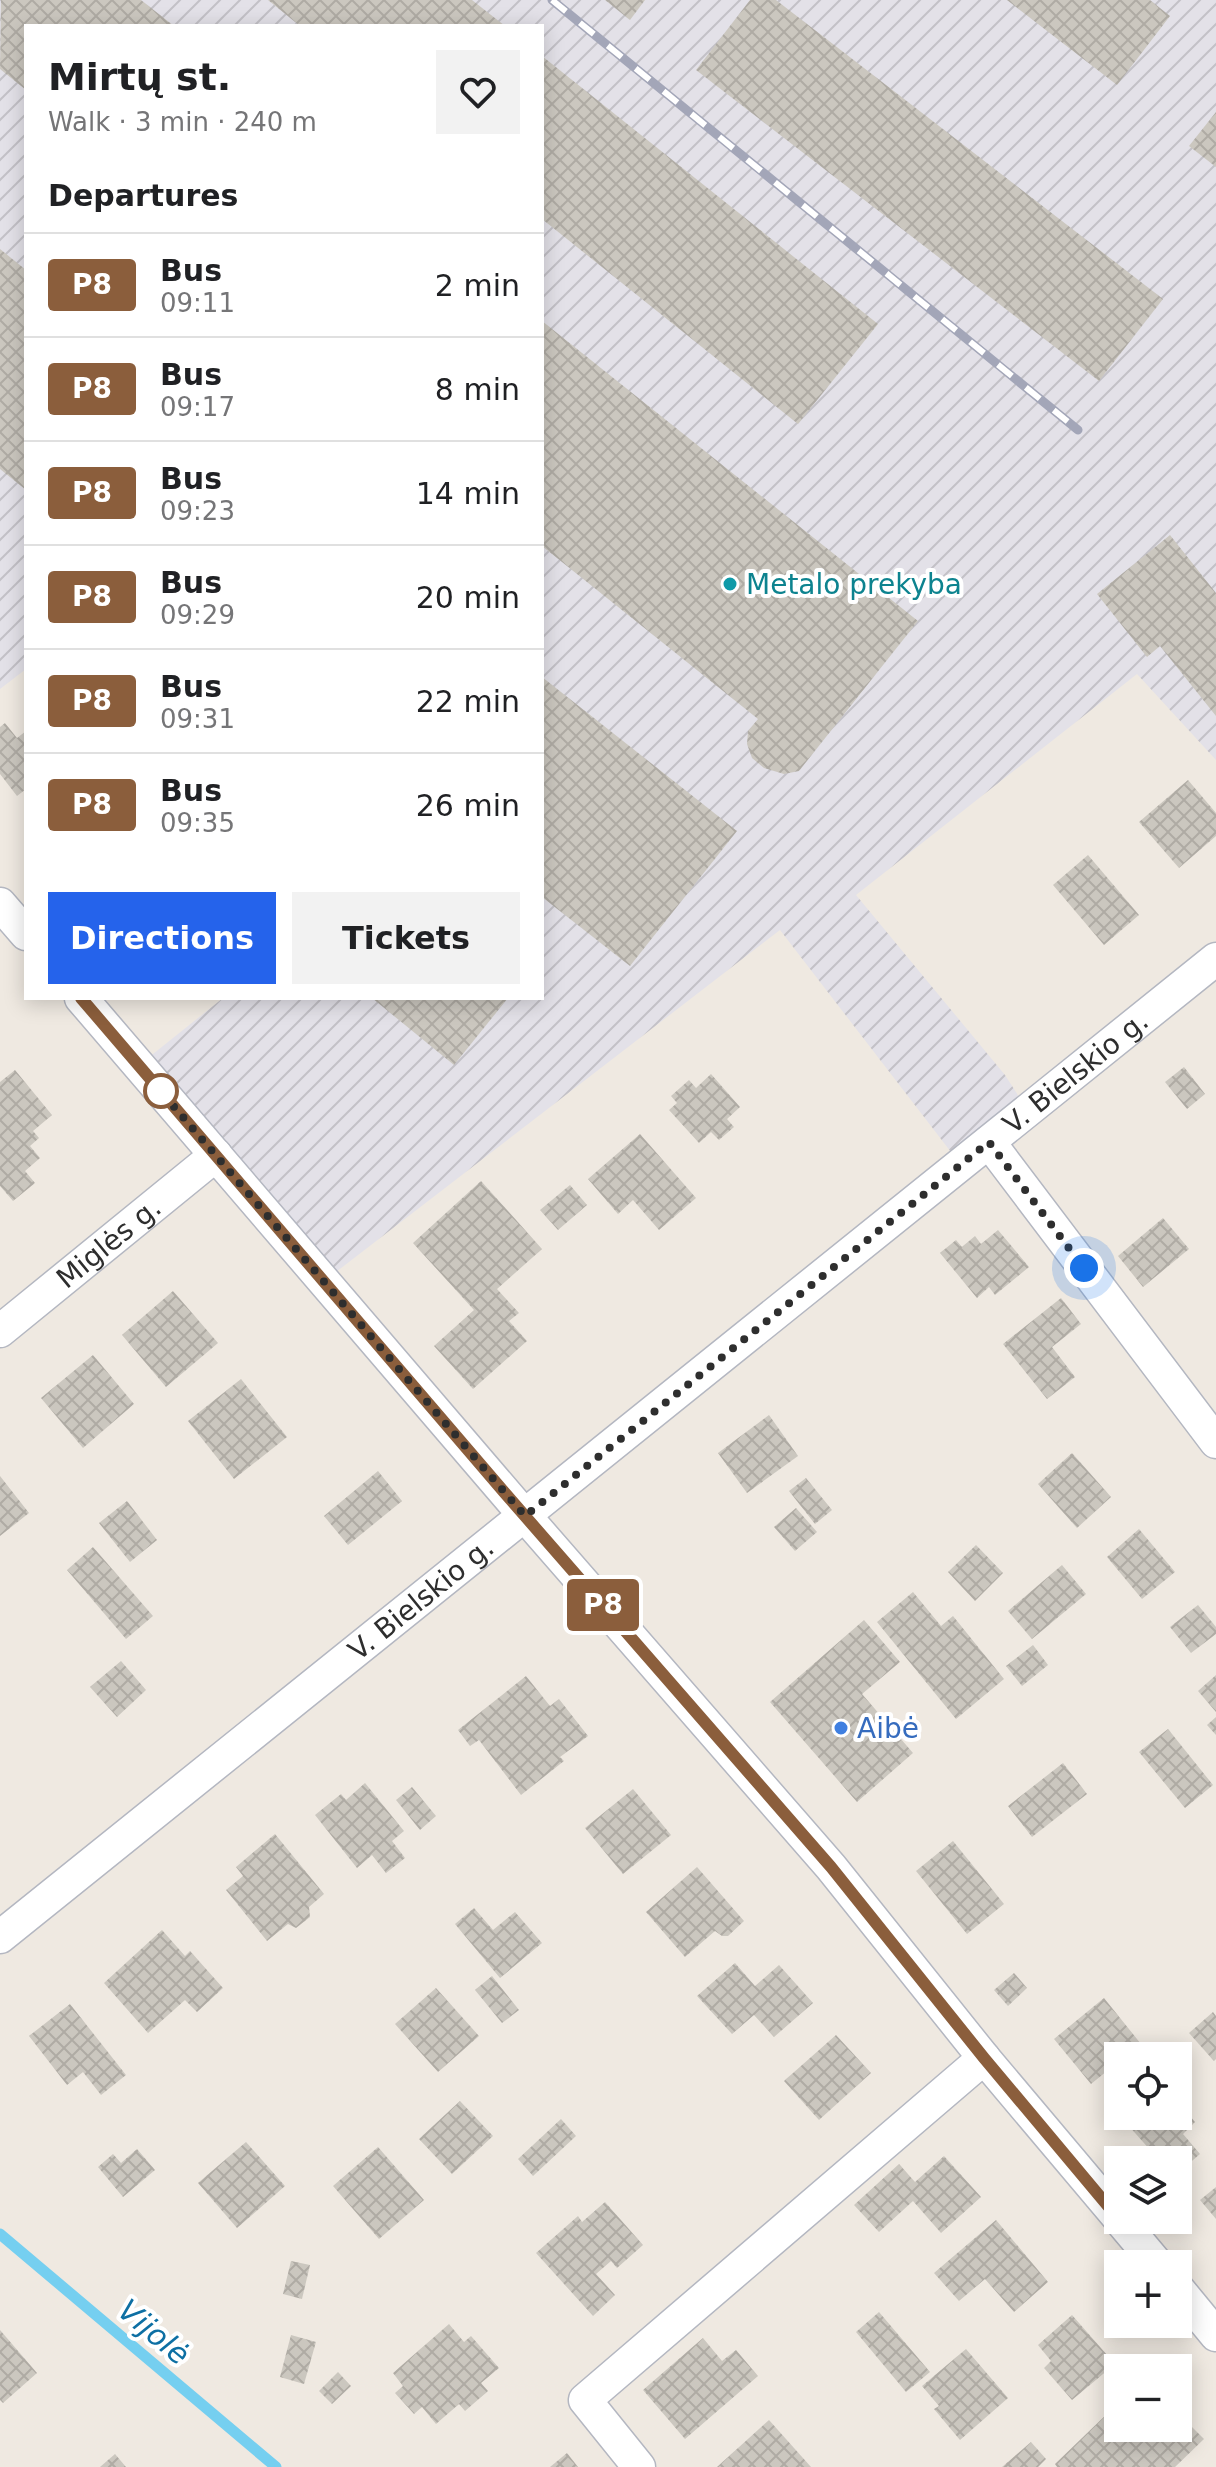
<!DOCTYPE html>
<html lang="en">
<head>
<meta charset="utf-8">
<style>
  body { margin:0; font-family:"DejaVu Sans",sans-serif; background:#f2f2f2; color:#202124; height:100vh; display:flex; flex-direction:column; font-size:30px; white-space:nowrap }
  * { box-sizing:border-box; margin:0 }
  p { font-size:26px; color:#757577 }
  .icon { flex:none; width:44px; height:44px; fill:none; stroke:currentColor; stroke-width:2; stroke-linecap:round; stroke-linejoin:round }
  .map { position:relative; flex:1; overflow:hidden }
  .panel { position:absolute; left:24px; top:24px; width:520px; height:976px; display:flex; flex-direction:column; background:#fff; border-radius:0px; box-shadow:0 4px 20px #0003 }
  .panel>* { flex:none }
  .badge { padding:0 16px; border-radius:6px; font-size:28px; line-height:52px }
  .buttons { position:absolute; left:1104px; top:2042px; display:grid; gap:16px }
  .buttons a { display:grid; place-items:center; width:88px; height:88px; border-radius:0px; background:#fff; box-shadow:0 4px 20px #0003; font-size:40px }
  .you { position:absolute; width:40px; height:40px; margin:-20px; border:6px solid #fff; border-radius:50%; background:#1a73e8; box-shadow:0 0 0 12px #1a73e833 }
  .map>.badge { position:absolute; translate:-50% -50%; box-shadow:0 0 0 4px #fff }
  h2 { padding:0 24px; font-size:30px; line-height:72px }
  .round { display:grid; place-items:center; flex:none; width:84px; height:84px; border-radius:0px; background:#f2f2f2 }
  .head { display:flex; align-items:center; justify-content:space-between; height:136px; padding:0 24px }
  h1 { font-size:38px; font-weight:700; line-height:60px }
  .primary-button { display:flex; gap:16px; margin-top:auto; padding:16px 24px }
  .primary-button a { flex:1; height:92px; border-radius:0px; background:#2563eb; color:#fff; font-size:32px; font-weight:700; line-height:92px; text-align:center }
  .primary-button a+a { background:#f2f2f2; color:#202124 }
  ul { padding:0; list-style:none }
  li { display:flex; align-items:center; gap:24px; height:104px; padding:0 24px; border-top:2px solid #e0e0e0 }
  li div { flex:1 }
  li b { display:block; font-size:30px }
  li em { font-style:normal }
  li .badge { min-width:88px; font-weight:700; text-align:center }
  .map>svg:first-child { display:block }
  .industrial { fill:url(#industrial-furrows) }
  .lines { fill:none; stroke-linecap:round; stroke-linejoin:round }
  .stream { stroke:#75cff0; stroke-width:11 }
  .building { fill:url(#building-cross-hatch) }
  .minor-casing { stroke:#b4b7c1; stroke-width:35 }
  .minor { stroke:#fff; stroke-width:32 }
  .rail-casing { stroke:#a3a6b8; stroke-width:9 }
  .rail { stroke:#fff; stroke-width:6; stroke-dasharray:18; stroke-linecap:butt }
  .line-casing { stroke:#fff; stroke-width:18 }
  .line { stroke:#8b5e3c; stroke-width:12 }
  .walk { stroke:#2e2e2e; stroke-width:8; stroke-dasharray:0 14.4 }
  .culture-dot { fill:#0f9aa8; stroke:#fff; stroke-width:3 }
  .stop-dot { fill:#fff; stroke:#8b5e3c; stroke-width:4 }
  .shop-dot { fill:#3f7fe0; stroke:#fff; stroke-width:3 }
  .labels { text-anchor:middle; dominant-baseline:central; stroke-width:8; stroke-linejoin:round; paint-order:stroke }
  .culture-label { font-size:28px; fill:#0d838f; stroke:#fff; text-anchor:start }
  .street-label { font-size:28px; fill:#2e2e2e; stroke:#fff }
  .shop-label { font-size:28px; fill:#366cbe; stroke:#fff; text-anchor:start }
  .water-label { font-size:30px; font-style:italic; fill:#0d6fa3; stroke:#fff }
</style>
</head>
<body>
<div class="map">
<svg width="1216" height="2467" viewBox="0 0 1216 2467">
  <defs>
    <pattern id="industrial-furrows" width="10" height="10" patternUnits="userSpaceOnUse" patternTransform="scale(2)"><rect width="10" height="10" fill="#e3e1e8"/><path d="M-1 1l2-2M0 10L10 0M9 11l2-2" fill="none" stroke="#c3c1c7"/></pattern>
    <pattern id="building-cross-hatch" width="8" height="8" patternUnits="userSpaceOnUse" patternTransform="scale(2)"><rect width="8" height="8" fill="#cbc7bf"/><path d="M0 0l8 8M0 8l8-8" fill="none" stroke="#afaba4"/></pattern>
  </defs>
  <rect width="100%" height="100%" fill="#efe9e1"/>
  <polygon class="industrial" points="0,0 1216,0 1216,760 1137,674 856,895 1005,1075 1028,1111 961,1165 780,930 323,1282 138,1066 223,998 542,998 542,26 26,26 26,669 0,689"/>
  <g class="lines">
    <polyline class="stream" points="0,2234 276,2467"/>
  </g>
  <g class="building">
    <polygon points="1,0 141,0 174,26 26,26 26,90 0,69"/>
    <polygon points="268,0 472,0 505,26 300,26"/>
    <polygon points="605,0 645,0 630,20"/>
    <polygon points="750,0 776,0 1163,299 1099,381 696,70"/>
    <polygon points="1007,0 1150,0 1170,16 1117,85"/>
    <polygon points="542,56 878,324 798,424 542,219"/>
    <polygon points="1216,112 1216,167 1189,146"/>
    <polygon points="0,249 26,270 26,490 0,469"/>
    <polygon points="542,321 918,621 799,771 784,774 764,768 752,758 747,744 748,731 758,719 542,546"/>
    <polygon points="1170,535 1216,593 1216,716 1160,646 1147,657 1097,594"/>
    <polygon points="542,677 737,831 630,966 542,897"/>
    <polygon points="5,723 17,738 26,731 26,789 17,796 0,774 0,727"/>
    <polygon points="1188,780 1216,813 1216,836 1179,868 1139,822"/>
    <polygon points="1088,855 1139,915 1104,945 1053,885"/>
    <polygon points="372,998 508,998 454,1065"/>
    <polygon points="1184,1067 1205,1094 1187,1109 1165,1082"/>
    <polygon points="15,1070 52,1115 33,1131 39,1138 30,1146 40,1158 25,1171 35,1183 13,1201 0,1186 0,1082"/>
    <polygon points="711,1074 740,1107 727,1119 734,1127 719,1140 711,1132 699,1143 669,1110 677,1103 671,1096 689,1080 696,1088"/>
    <polygon points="640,1134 696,1198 659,1230 633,1200 618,1214 588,1179"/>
    <polygon points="481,1181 542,1249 497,1289 519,1313 509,1321 527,1341 473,1389 434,1346 474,1310 413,1243"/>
    <polygon points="570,1185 587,1205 558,1230 540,1210"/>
    <polygon points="1163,1218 1189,1249 1143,1287 1118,1256"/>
    <polygon points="998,1230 1029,1267 995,1295 989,1287 977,1298 940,1253 956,1240 962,1247 975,1236 981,1244"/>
    <polygon points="173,1291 218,1343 166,1387 122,1335"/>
    <polygon points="1061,1298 1081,1324 1052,1347 1075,1377 1047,1399 1003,1344"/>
    <polygon points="93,1355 134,1404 83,1448 41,1398"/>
    <polygon points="241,1379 287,1437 234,1479 188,1421"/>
    <polygon points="769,1415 798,1456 747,1493 718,1453"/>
    <polygon points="1072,1453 1111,1497 1077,1528 1038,1484"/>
    <polygon points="378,1471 402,1501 348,1545 324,1516"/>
    <polygon points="0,1476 29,1513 0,1536"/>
    <polygon points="806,1478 832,1510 815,1524 789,1491"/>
    <polygon points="127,1501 157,1540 130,1562 99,1523"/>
    <polygon points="796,1508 817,1532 795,1551 774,1527"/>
    <polygon points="1139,1529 1175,1572 1142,1599 1107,1557"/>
    <polygon points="976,1545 1003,1573 975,1601 948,1572"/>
    <polygon points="93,1547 153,1616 126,1639 67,1570"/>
    <polygon points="1062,1565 1086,1594 1032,1639 1008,1611"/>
    <polygon points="913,1592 941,1626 953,1616 1004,1679 956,1719 877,1622"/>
    <polygon points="1198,1605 1216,1627 1216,1634 1191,1653 1170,1627"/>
    <polygon points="864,1620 900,1662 862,1694 913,1753 857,1802 770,1702"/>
    <polygon points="1033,1645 1048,1665 1022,1686 1006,1666"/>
    <polygon points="121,1661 146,1690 117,1717 90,1687"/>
    <polygon points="1216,1675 1216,1712 1198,1691"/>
    <polygon points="526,1676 550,1706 559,1699 588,1736 560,1757 564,1761 521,1795 479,1740 470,1746 458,1730"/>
    <polygon points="1216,1717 1216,1735 1207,1725"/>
    <polygon points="1168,1729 1213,1785 1185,1808 1139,1752"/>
    <polygon points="1063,1763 1087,1794 1032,1837 1008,1806"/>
    <polygon points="365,1783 404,1831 392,1841 405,1858 386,1873 372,1855 357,1868 315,1815 341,1794 346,1800"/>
    <polygon points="412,1787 436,1816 420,1830 396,1800"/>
    <polygon points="633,1789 671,1835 623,1874 585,1828"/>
    <polygon points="275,1834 324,1894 309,1907 310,1917 296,1928 288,1924 267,1941 226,1890 243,1876 236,1867"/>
    <polygon points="953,1841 1004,1904 967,1934 916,1871"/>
    <polygon points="697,1867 744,1921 728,1936 722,1936 715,1931 685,1957 646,1912"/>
    <polygon points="474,1908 493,1930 515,1912 542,1943 500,1978 455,1924"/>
    <polygon points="162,1930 185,1956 190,1951 223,1988 197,2012 185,2000 148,2033 104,1983"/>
    <polygon points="735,1963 755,1986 779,1965 813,2003 774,2037 754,2015 732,2034 697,1996"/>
    <polygon points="1014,1973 1027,1988 1008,2006 994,1990"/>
    <polygon points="492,1976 519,2010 502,2023 475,1990"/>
    <polygon points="436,1988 479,2036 438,2072 395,2024"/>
    <polygon points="1104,1998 1141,2044 1126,2056 1118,2056 1118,2062 1091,2084 1054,2039"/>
    <polygon points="70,2004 126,2075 101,2095 83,2072 67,2085 29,2036"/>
    <polygon points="1213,2012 1216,2016 1216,2059 1214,2061 1189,2033"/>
    <polygon points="836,2035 871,2073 819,2120 784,2081"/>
    <polygon points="460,2101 493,2136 452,2174 419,2139"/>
    <polygon points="1178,2102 1195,2122 1183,2134 1200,2154 1178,2173 1178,2160 1159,2160 1120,2116 1178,2116"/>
    <polygon points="561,2119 576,2136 533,2176 518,2159"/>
    <polygon points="246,2142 285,2186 237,2228 198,2183"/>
    <polygon points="378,2147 424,2200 379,2239 333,2186"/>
    <polygon points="137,2149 155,2170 123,2197 98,2167 113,2154 121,2163"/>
    <polygon points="944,2156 981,2197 941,2233 913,2201 879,2232 854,2205 899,2164 915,2182"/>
    <polygon points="1216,2187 1216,2219 1200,2200"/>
    <polygon points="605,2202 643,2245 617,2268 611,2261 596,2274 615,2295 593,2316 536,2253 578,2216 582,2222"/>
    <polygon points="996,2220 1048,2282 1014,2312 985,2279 959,2301 934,2273"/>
    <polygon points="291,2261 310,2265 302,2299 283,2294"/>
    <polygon points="879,2312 930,2372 906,2392 856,2332"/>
    <polygon points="1072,2315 1115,2364 1072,2400 1044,2368 1051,2361 1038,2345"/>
    <polygon points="449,2324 464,2342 471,2336 499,2368 481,2383 488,2391 465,2411 459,2404 436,2424 422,2407 414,2414 395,2393 403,2386 393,2373"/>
    <polygon points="0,2330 37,2373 3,2403 0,2400"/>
    <polygon points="291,2335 316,2342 304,2384 280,2377"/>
    <polygon points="703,2338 722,2361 736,2350 758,2376 685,2439 643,2390"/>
    <polygon points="966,2349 1008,2398 960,2440 934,2409 939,2406 922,2386"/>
    <polygon points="338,2372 351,2386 332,2404 319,2391"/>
    <polygon points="1109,2412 1118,2421 1118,2428 1178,2428 1185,2420 1204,2439 1175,2467 1057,2467 1055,2464"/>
    <polygon points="769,2420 811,2467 717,2467"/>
    <polygon points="1031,2442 1046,2459 1038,2467 1002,2467"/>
    <polygon points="567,2453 578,2467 550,2467"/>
    <polygon points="115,2454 126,2467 100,2467"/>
  </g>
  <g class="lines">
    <defs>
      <g id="minor">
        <polyline points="0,904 26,934"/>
        <polyline points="81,998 525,1516 831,1867 984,2058 1118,2217"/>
        <polyline points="989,1142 1216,1442"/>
        <path id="s1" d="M0,1331L216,1155"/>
        <path id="s2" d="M0,1937L1216,959"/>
        <polyline points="1120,2220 1157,2264"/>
        <polyline points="1178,2289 1216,2335"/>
        <polyline points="639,2467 585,2400 984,2058"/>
      </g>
    </defs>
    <use href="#minor" class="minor-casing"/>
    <use href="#minor" class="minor"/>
    <defs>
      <polyline id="rail" points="552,0 1078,430"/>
    </defs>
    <use href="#rail" class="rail-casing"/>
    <use href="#rail" class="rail"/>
  </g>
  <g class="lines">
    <defs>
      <polyline id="line" points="81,998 504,1492 831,1867 984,2058 1118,2218"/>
    </defs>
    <use href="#line" class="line-casing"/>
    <use href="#line" class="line"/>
    <polyline class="walk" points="161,1091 158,1088 525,1516 989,1142 1084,1268"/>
  </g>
  <circle class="culture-dot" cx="730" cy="584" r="8"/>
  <circle class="stop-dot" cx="161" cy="1091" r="16"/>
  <circle class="shop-dot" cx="841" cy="1728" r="8"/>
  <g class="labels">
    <g class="culture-label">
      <text x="746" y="584">Metalo prekyba</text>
    </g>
    <g class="street-label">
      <text stroke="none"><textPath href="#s2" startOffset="1380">V. Bielskio g.</textPath></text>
      <text stroke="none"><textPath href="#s1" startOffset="140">Miglės g.</textPath></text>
      <text stroke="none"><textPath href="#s2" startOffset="540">V. Bielskio g.</textPath></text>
    </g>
    <g class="shop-label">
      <text x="857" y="1728">Aibė</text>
    </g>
    <g class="water-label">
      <text transform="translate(154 2332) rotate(40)">Vijolė</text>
    </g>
  </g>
</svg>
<div class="buttons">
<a><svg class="icon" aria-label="locate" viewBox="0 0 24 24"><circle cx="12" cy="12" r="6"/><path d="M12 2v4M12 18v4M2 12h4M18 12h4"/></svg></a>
<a><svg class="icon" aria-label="layers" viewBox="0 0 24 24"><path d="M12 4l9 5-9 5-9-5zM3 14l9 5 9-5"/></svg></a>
<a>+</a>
<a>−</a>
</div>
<div class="you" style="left:1084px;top:1268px"></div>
<b class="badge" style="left:603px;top:1605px;background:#8b5e3c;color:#fff">P8</b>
<section class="panel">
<div class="head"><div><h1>Mirtų st.</h1><p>Walk · 3 min · 240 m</p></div><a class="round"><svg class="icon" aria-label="heart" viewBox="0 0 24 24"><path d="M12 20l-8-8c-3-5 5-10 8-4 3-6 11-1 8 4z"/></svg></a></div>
<h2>Departures</h2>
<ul>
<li><span class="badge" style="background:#8b5e3c;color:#fff">P8</span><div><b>Bus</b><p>09:11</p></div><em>2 min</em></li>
<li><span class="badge" style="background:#8b5e3c;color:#fff">P8</span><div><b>Bus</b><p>09:17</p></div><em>8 min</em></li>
<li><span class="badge" style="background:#8b5e3c;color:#fff">P8</span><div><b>Bus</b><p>09:23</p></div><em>14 min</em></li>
<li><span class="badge" style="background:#8b5e3c;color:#fff">P8</span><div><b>Bus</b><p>09:29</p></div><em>20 min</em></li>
<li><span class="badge" style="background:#8b5e3c;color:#fff">P8</span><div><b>Bus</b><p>09:31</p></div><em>22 min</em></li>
<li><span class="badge" style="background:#8b5e3c;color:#fff">P8</span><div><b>Bus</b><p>09:35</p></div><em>26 min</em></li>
</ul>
<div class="primary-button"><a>Directions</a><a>Tickets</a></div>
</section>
</div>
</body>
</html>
